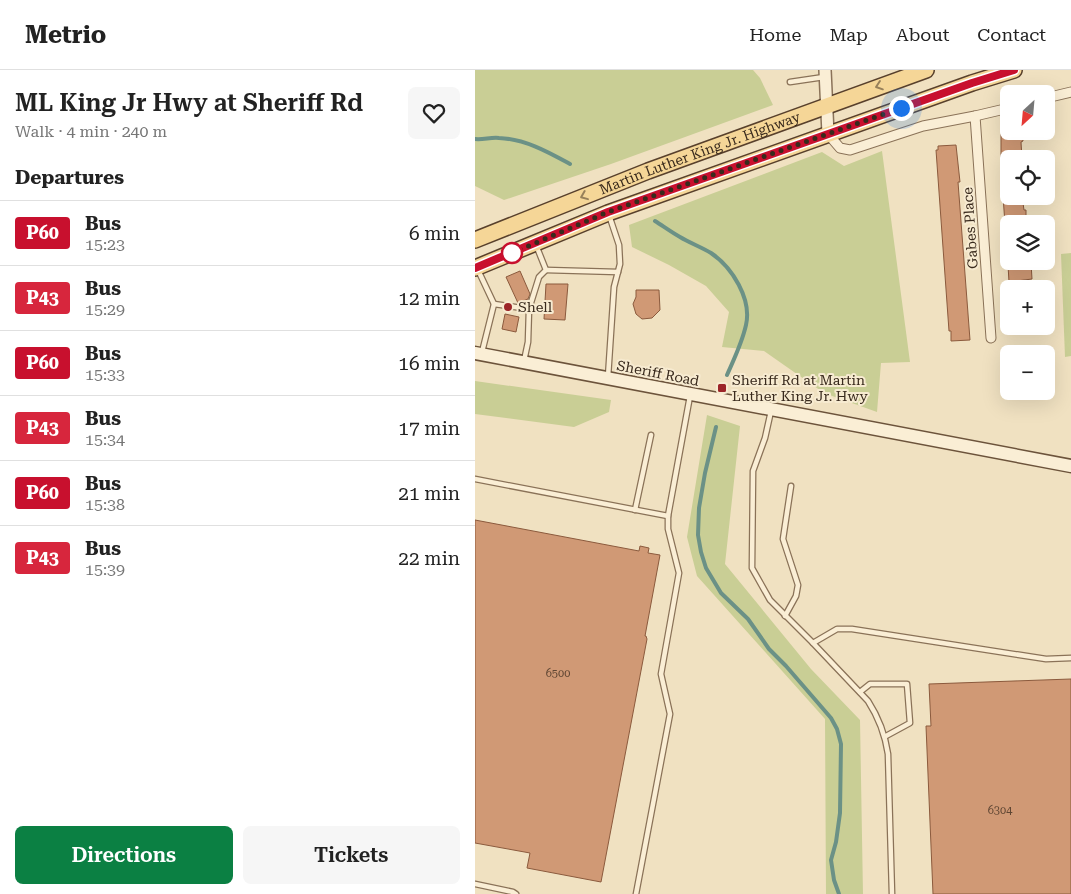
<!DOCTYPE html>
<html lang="en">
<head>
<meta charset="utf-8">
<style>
  body { margin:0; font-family:"Roboto Serif",serif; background:#f6f6f6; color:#222; height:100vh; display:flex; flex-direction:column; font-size:19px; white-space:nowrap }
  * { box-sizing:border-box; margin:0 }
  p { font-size:16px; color:#767676 }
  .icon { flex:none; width:28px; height:28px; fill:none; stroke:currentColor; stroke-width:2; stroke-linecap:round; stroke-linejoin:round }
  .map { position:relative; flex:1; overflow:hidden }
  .details { display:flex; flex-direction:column; background:#fff; width:475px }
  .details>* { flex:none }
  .badge { padding:0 10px; border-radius:4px; font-size:18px; line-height:32px }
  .needle { width:32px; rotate:206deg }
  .controls { position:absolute; left:525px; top:15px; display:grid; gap:10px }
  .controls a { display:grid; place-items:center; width:55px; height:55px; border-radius:8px; background:#fff; box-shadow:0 5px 20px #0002; font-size:25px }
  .you { position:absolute; width:25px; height:25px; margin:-12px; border:4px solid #fff; border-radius:50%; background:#1a73e8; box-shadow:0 0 0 8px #1a73e833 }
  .map>.badge { position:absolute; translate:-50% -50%; box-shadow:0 0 0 2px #fff }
  h2 { padding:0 15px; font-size:19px; line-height:45px }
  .round { display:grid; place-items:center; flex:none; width:52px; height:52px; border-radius:8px; background:#f6f6f6 }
  .head { display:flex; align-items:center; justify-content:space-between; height:85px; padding:0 15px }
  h1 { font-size:24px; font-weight:600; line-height:38px }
  .button { display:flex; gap:10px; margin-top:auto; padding:10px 15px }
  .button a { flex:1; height:58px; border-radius:8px; background:#0b8043; color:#fff; font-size:20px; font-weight:600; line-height:58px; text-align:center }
  .button a+a { background:#f6f6f6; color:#222 }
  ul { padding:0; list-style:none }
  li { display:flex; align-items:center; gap:15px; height:65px; padding:0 15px; border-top:1px solid #e0e0e0 }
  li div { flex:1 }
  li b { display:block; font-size:19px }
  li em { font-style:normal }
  li .badge { min-width:55px; font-weight:700; text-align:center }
  header { display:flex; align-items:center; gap:30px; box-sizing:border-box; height:70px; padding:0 25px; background:#fff; border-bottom:1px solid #e0e0e0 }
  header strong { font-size:24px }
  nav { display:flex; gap:28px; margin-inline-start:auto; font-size:18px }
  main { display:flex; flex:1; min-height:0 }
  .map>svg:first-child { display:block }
  .green { fill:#c9ce95 }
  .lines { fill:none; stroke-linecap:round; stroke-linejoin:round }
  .stream { stroke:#6b9186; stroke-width:4 }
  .building { fill:#d09975; stroke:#8b5a3d }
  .service-casing { stroke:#8a7258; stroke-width:7 }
  .minor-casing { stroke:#8a7258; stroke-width:11 }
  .tertiary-casing { stroke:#8a7258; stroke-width:14 }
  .secondary-casing { stroke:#6c533b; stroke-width:15 }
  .primary-casing { stroke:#58402c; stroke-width:18 }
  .service { stroke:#faeed5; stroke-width:4.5 }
  .minor { stroke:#faeed5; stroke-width:9 }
  .tertiary { stroke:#faeed5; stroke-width:11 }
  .secondary { stroke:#faeed5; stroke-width:12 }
  .primary { stroke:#f5d697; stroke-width:15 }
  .oneway { stroke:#97805a }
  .line-casing { stroke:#fff; stroke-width:11 }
  .line { stroke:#c8102e; stroke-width:8 }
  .walk { stroke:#392a1d; stroke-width:5; stroke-dasharray:0 9 }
  .stop-dot { fill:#fff; stroke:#c8102e; stroke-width:2.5 }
  .poi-dot { fill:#9c2528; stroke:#f7ebd1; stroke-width:2 }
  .labels { text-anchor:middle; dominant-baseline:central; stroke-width:4; stroke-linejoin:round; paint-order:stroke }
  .number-label { font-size:11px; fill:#5f4633 }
  .street-label { font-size:14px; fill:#392a1d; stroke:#f7ebd1 }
  .poi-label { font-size:14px; fill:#392a1d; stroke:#f7ebd1; text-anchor:start }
</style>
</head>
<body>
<header>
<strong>Metrio</strong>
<nav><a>Home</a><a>Map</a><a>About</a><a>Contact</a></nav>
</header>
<main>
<section class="details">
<div class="head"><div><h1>ML King Jr Hwy at Sheriff Rd</h1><p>Walk · 4 min · 240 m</p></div><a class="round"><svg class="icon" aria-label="heart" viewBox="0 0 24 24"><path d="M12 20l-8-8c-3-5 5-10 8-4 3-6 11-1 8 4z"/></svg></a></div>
<h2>Departures</h2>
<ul>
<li><span class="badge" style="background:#c8102e;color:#fff">P60</span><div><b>Bus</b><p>15:23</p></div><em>6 min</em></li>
<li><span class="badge" style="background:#d7263d;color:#fff">P43</span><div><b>Bus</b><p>15:29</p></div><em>12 min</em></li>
<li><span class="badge" style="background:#c8102e;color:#fff">P60</span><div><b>Bus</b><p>15:33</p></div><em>16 min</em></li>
<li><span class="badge" style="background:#d7263d;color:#fff">P43</span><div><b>Bus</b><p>15:34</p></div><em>17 min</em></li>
<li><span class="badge" style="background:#c8102e;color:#fff">P60</span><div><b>Bus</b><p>15:38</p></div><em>21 min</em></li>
<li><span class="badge" style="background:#d7263d;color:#fff">P43</span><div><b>Bus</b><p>15:39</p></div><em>22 min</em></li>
</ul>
<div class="button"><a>Directions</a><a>Tickets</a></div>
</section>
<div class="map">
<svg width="596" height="824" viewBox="0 0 596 824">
  <rect width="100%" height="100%" fill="#f0e1c1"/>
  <g class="green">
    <polygon points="0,0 278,0 285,8 298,35 136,94 29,130 0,116"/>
    <polygon points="407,81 435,292 406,293 402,342 349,323 289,281 247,277 254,242 231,216 194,195 157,177 154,155 347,82 369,96"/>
    <polygon points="596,183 596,286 590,287 586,184"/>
    <polygon points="0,311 136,330 134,342 99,357 0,344"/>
    <polygon points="232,345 265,356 250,494 336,599 385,650 388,824 351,824 350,649 222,506 212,467"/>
  </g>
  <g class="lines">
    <g class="stream">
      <path d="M0,69C8,70 16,67 24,68C50,69 73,82 95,94"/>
      <path d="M180,151C188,156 196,162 205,167C215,173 226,177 236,183C257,197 277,229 271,255C267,273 259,289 252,305"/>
      <polyline points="241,357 230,403 224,438 223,465 226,482 231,498 246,523 273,549 294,579 311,596 356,648 362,659 366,674 365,743 361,772 356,790 359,810 364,824"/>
    </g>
  </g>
  <g class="building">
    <polygon points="547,62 548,71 546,72 547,89 526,89 526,64"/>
    <polygon points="481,75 485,112 483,112 495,270 476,271 476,261 474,261 461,80 463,80 463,76"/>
    <polygon points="528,126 547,126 549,140 551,140 551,150 550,150 550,154 530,154"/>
    <polygon points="556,193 557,209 534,212 533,195"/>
    <polygon points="45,201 55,224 53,229 43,233 31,207"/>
    <polygon points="71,214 93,214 90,250 69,249"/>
    <polygon points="161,220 184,220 185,240 177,248 167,249 161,244 158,234 161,227"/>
    <polygon points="30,244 44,247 41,262 27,259"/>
    <polygon points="0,450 164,481 165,476 174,478 173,483 185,485 170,566 171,566 172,569 126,812 52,798 55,783 0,773"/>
    <polygon points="596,609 596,824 458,824 451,656 456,656 454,614"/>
  </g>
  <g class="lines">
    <defs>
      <g id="service">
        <polyline points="315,12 349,7"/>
        <polyline points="3,200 19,234 7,282"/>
        <polyline points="71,200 143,202"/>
        <polyline points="19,234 54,239"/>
        <polyline points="49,291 53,272 54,239 64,207 71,200 61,175"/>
        <polyline points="133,307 139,217 145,194 144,175 134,145"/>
        <polyline points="296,341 290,368 278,401 277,498 295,530 338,573 362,559 377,559 571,589 596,588"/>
        <polyline points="0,409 193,446"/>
        <polyline points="160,440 176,365"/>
        <polyline points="310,546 321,526 323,515 308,469 316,416"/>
        <path d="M338,573L393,631C404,648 410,664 413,684L417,824"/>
        <polyline points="385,622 395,614 432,614 435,653 411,666"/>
        <polyline points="0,814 38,822 41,824"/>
        <polyline points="161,824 195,644 186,604 204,503 193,459 193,446 215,326"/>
      </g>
      <g id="minor">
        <polyline points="571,28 596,22"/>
        <polyline points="500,46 516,268"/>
        <polyline points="353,64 365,78 375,80 448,56 500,46 534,38"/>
      </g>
      <polyline id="tertiary" points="350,0 353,64"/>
      <polyline id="secondary" points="0,283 596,396"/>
      <g id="primary">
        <path id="s1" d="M0,170L173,101L451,0"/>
        <polyline points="0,198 133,143 497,13 539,0"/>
      </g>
    </defs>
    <use href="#service" class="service-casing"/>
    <use href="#minor" class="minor-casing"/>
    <use href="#tertiary" class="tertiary-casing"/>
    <use href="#secondary" class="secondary-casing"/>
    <use href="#primary" class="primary-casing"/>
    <use href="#service" class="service"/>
    <use href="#minor" class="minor"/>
    <use href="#tertiary" class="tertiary"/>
    <use href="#secondary" class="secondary"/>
    <use href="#primary" class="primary"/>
  </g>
  <defs><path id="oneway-chevron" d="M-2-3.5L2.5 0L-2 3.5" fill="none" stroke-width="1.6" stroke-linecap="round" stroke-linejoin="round" transform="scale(1.25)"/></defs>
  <g class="oneway">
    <use href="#oneway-chevron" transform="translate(404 16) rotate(161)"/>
    <use href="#oneway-chevron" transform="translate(109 126) rotate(158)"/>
  </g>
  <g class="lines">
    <defs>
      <polyline id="line" points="0,198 133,142 497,13 539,0"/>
    </defs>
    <use href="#line" class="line-casing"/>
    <use href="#line" class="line"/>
    <polyline class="walk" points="37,183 133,142 426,38"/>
  </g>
  <circle class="stop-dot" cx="37" cy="183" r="10"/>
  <g class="poi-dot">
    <circle cx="33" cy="237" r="5"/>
    <rect x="242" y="313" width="10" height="10" rx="2.5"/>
  </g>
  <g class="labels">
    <g class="number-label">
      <text x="83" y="603">6500</text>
      <text x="525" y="740">6304</text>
    </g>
    <g class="street-label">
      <text stroke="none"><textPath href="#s1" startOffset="241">Martin Luther King Jr. Highway</textPath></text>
      <text transform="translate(495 158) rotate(-94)">Gabes Place</text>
      <text transform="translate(183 303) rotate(11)">Sheriff Road</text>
    </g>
    <g class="poi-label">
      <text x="43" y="237">Shell</text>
      <text x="257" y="310">Sheriff Rd at Martin<tspan x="257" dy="16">Luther King Jr. Hwy</tspan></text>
    </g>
  </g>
</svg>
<div class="controls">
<a><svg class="needle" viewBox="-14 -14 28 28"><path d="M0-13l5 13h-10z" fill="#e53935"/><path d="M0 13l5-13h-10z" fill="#767676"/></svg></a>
<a><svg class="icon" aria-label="locate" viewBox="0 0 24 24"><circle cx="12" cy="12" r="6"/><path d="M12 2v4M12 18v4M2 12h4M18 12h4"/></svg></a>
<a><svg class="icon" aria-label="layers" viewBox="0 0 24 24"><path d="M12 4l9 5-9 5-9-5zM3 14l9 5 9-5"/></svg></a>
<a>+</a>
<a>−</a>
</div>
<div class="you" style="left:426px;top:38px"></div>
</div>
</main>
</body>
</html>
